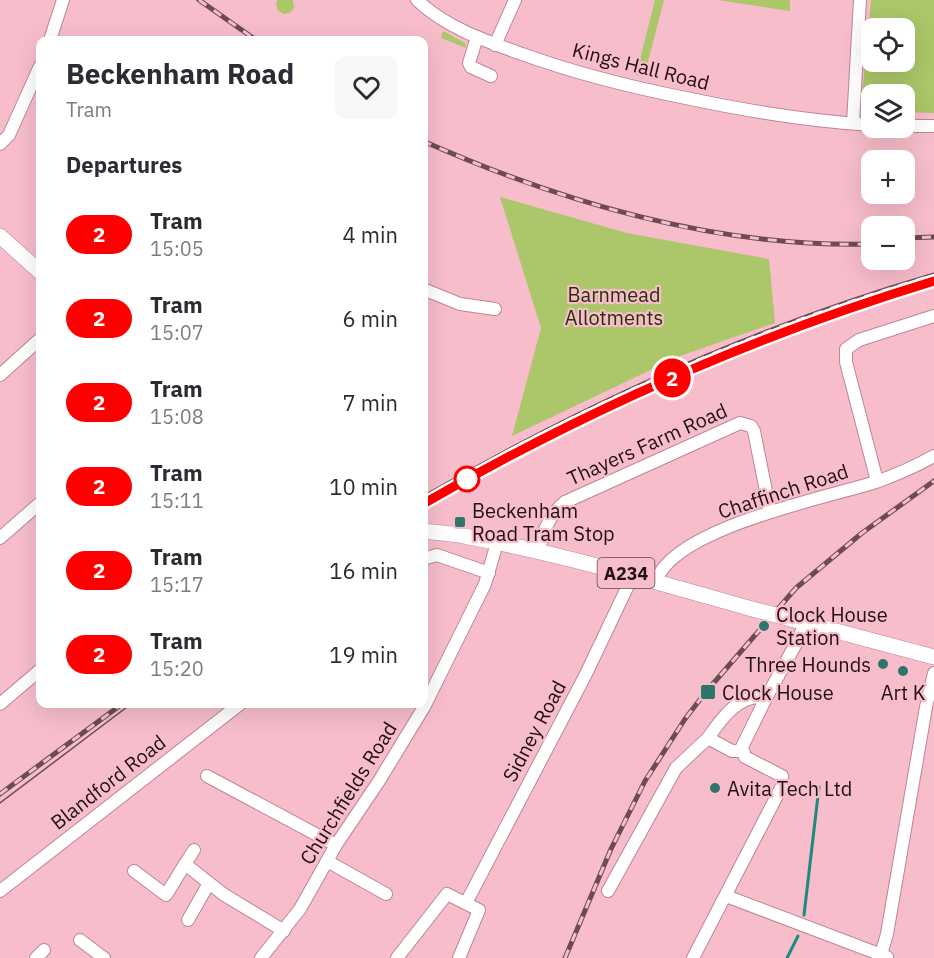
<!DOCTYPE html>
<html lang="en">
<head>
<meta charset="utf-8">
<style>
  body { margin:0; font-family:"IBM Plex Sans",sans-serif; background:#f7f7f7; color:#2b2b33; height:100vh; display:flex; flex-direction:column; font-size:22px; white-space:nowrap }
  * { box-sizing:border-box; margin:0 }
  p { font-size:20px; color:#7c7c81 }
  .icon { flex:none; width:33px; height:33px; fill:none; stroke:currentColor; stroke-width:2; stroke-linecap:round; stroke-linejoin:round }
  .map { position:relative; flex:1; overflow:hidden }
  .details { position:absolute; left:36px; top:36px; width:392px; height:672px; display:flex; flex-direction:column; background:#fff; border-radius:12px; box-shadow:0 6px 24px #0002 }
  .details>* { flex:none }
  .badge { padding:0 12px; border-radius:20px; font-size:21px; line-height:39px }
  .buttons { position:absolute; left:861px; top:18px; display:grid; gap:12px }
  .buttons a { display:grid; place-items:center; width:54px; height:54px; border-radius:12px; background:#fff; box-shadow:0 6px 24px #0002; font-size:30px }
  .map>.badge { position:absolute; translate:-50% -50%; box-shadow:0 0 0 3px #fff }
  h2 { padding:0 30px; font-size:22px; line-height:54px }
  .round { display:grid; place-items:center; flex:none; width:63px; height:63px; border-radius:12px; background:#f7f7f7 }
  .summary { display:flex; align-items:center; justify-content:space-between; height:102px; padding:0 30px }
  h1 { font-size:28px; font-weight:700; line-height:45px }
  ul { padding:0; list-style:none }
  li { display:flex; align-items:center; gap:18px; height:84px; padding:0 30px }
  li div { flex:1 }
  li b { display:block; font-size:22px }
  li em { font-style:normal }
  li .badge { min-width:66px; font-weight:700; text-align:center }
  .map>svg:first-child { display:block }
  .green { fill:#abc769; fill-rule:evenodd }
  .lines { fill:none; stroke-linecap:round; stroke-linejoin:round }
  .stream { stroke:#1d8a7e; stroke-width:3 }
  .minor-casing { stroke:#bc8693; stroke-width:14 }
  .major-casing { stroke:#bc8693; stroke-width:16 }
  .minor { stroke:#fff; stroke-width:12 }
  .major { stroke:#fff; stroke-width:15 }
  .tram { stroke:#6c4b53; stroke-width:1.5 }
  .rail-casing { stroke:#6c4b53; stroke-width:5 }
  .rail { stroke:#f7bdcb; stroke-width:3; stroke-dasharray:9; stroke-linecap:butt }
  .major-bridge-casing { stroke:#bc8693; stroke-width:16; stroke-linecap:butt }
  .major-bridge { stroke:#fff; stroke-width:15 }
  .line-casing { stroke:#fff; stroke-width:14 }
  .line { stroke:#f00; stroke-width:9 }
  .stop-dot { fill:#fff; stroke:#f00; stroke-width:3 }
  .poi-dot { fill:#2e756b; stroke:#f7bdcb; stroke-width:2 }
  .labels { text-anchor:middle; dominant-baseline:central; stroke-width:4.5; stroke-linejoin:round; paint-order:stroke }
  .shield { fill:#f7bdcb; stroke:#63434b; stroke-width:1.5 }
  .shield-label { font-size:18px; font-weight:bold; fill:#230f14 }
  .street-label { font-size:20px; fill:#230f14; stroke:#f7bdcb }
  .park-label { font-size:20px; fill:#273109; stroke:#f7bdcb }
  .poi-label { font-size:20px; fill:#230f14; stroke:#f7bdcb; text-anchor:start }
</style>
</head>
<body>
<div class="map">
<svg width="934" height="958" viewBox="0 0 934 958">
  <rect width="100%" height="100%" fill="#f7bdcb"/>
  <g class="green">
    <polygon points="278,0 293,0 294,8 290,13 283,14 277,9 276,2"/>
    <polygon points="655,0 664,0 644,77 636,75"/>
    <polygon points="717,0 790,0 790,11"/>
    <path d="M871,0H934V113L905,112L904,94H872L871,110L861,107ZM904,28V62H872V28Z"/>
    <polygon points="443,31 465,43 466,48 441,38"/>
    <polygon points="500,197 627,233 769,259 775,323 680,356 512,436 541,328"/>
  </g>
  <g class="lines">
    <g class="stream">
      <polyline points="804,915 819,787"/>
      <polyline points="787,958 798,936"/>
    </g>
    <defs>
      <g id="minor">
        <path d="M417,0C445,27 485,41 522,54C575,73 630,87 686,98C747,111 809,121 872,125"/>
        <polyline points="477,37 469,63 471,67 491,76"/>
        <polyline points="50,40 63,0"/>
        <polyline points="495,45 515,0"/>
        <polyline points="853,123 860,0"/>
        <polyline points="904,126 934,126"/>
        <polyline points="0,144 9,135 40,66"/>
        <polyline points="423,289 460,304 495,309"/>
        <polyline points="0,375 40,339"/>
        <polyline points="877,481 846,362 846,349 859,340 934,316"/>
        <polyline points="0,538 40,503"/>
        <path d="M539,552C542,532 549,515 565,502L740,423L751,426L754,431L770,511"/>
        <polyline points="423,559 437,555 489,573"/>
        <path d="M656,581C674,528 825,498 876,482C896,475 916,466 934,456"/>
        <polyline points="0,704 40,670"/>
        <path d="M742,751H732L708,738C721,719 740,692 766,698"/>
        <polyline points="207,776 336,845"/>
        <polyline points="327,861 386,894"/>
        <polyline points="185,864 194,850"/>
        <polyline points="134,871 166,895 185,864 223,894 284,931"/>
        <polyline points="0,891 240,704"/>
        <polyline points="608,891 676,768 708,738"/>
        <polyline points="726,896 887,957"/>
        <polyline points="466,903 586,674 633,575"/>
        <polyline points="188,920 209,883"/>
        <polyline points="80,940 104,958"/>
        <polyline points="36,958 44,950"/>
        <polyline points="261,958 300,909 336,845 379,781 424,707 485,584 497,543"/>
        <polyline points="397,958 447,894 479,910 459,958"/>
        <polyline points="693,958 782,786 782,776 745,757 742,747 766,698 798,640 805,623"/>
        <polyline points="880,958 887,934 926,707 934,673"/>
      </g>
      <g id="major">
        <polyline points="0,236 40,272"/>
        <path d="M423,531C437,533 450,533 464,536C562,554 657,582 752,609"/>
        <polyline points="791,619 934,657"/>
      </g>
    </defs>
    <use href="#minor" class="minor-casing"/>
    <use href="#major" class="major-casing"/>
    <use href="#minor" class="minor"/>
    <use href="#major" class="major"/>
    <g class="tram">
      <path d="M423,504C585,412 755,335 934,281"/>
      <polyline points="0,803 131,704"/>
    </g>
    <defs>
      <g id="rail">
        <polyline points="199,0 256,40"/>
        <path d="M423,141C563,203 717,248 872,244"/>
        <polyline points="904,238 934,237"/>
        <path d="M423,498C584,405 756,327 934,275"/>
        <polyline points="0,794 122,704"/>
        <polyline points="565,958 611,849 645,781 685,719 705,693 796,588 862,533 934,481"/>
      </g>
    </defs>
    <use href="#rail" class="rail-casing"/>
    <use href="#rail" class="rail"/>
    <defs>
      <polyline id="major-bridge" points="752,609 791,619"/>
    </defs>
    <use href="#major-bridge" class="major-bridge-casing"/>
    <use href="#major-bridge" class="major-bridge"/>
  </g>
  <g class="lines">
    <defs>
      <path id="line" d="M423,504C584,411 756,335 934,281"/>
    </defs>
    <use href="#line" class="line-casing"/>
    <use href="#line" class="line"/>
  </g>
  <circle class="stop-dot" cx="467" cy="479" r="12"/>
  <g class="poi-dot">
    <rect x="454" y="516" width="12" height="12" rx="3"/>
    <circle cx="764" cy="626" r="6"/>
    <circle cx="883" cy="664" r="6"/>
    <circle cx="903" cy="671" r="6"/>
    <rect x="700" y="684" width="16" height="16" rx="3"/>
    <circle cx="715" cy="788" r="6"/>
  </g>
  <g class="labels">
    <rect class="shield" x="597.5" y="558" width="57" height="30" rx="4.5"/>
    <g class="shield-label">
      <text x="626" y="573">A234</text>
    </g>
    <g class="street-label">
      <text transform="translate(641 66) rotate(14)">Kings Hall Road</text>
      <text transform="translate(647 444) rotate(-24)">Thayers Farm Road</text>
      <text transform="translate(783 491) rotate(-18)">Chaffinch Road</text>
      <text transform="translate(534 731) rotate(-62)">Sidney Road</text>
      <text transform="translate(108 782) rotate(-38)">Blandford Road</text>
      <text transform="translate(348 793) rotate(-58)">Churchfields Road</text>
    </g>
    <g class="park-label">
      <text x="614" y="294">Barnmead<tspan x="614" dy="23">Allotments</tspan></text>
    </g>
    <g class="poi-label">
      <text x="472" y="510">Beckenham<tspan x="472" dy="23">Road Tram Stop</tspan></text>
      <text x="776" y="614">Clock House<tspan x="776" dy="23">Station</tspan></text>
      <text x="871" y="664" text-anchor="end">Three Hounds</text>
      <text x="722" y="692">Clock House</text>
      <text x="903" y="692" text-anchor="middle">Art K</text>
      <text x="727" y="788">Avita Tech Ltd</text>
    </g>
  </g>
</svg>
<div class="buttons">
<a><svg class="icon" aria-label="locate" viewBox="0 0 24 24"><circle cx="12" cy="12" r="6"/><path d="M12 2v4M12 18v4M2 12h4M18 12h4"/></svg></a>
<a><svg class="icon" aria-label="layers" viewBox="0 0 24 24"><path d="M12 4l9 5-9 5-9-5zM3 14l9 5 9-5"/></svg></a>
<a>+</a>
<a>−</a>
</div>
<b class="badge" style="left:672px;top:378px;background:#f00;color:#fff">2</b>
<section class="details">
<div class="summary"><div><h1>Beckenham Road</h1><p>Tram</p></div><a class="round"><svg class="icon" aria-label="heart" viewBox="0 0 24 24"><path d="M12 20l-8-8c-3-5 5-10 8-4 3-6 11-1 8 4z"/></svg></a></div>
<h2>Departures</h2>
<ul>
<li><span class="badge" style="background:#f00;color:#fff">2</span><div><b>Tram</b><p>15:05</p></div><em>4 min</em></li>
<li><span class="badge" style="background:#f00;color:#fff">2</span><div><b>Tram</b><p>15:07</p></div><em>6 min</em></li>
<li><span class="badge" style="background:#f00;color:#fff">2</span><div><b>Tram</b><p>15:08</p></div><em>7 min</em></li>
<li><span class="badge" style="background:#f00;color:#fff">2</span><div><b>Tram</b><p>15:11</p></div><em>10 min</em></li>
<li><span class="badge" style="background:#f00;color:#fff">2</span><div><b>Tram</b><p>15:17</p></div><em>16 min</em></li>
<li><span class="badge" style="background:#f00;color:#fff">2</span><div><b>Tram</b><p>15:20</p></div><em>19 min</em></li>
</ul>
</section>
</div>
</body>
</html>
